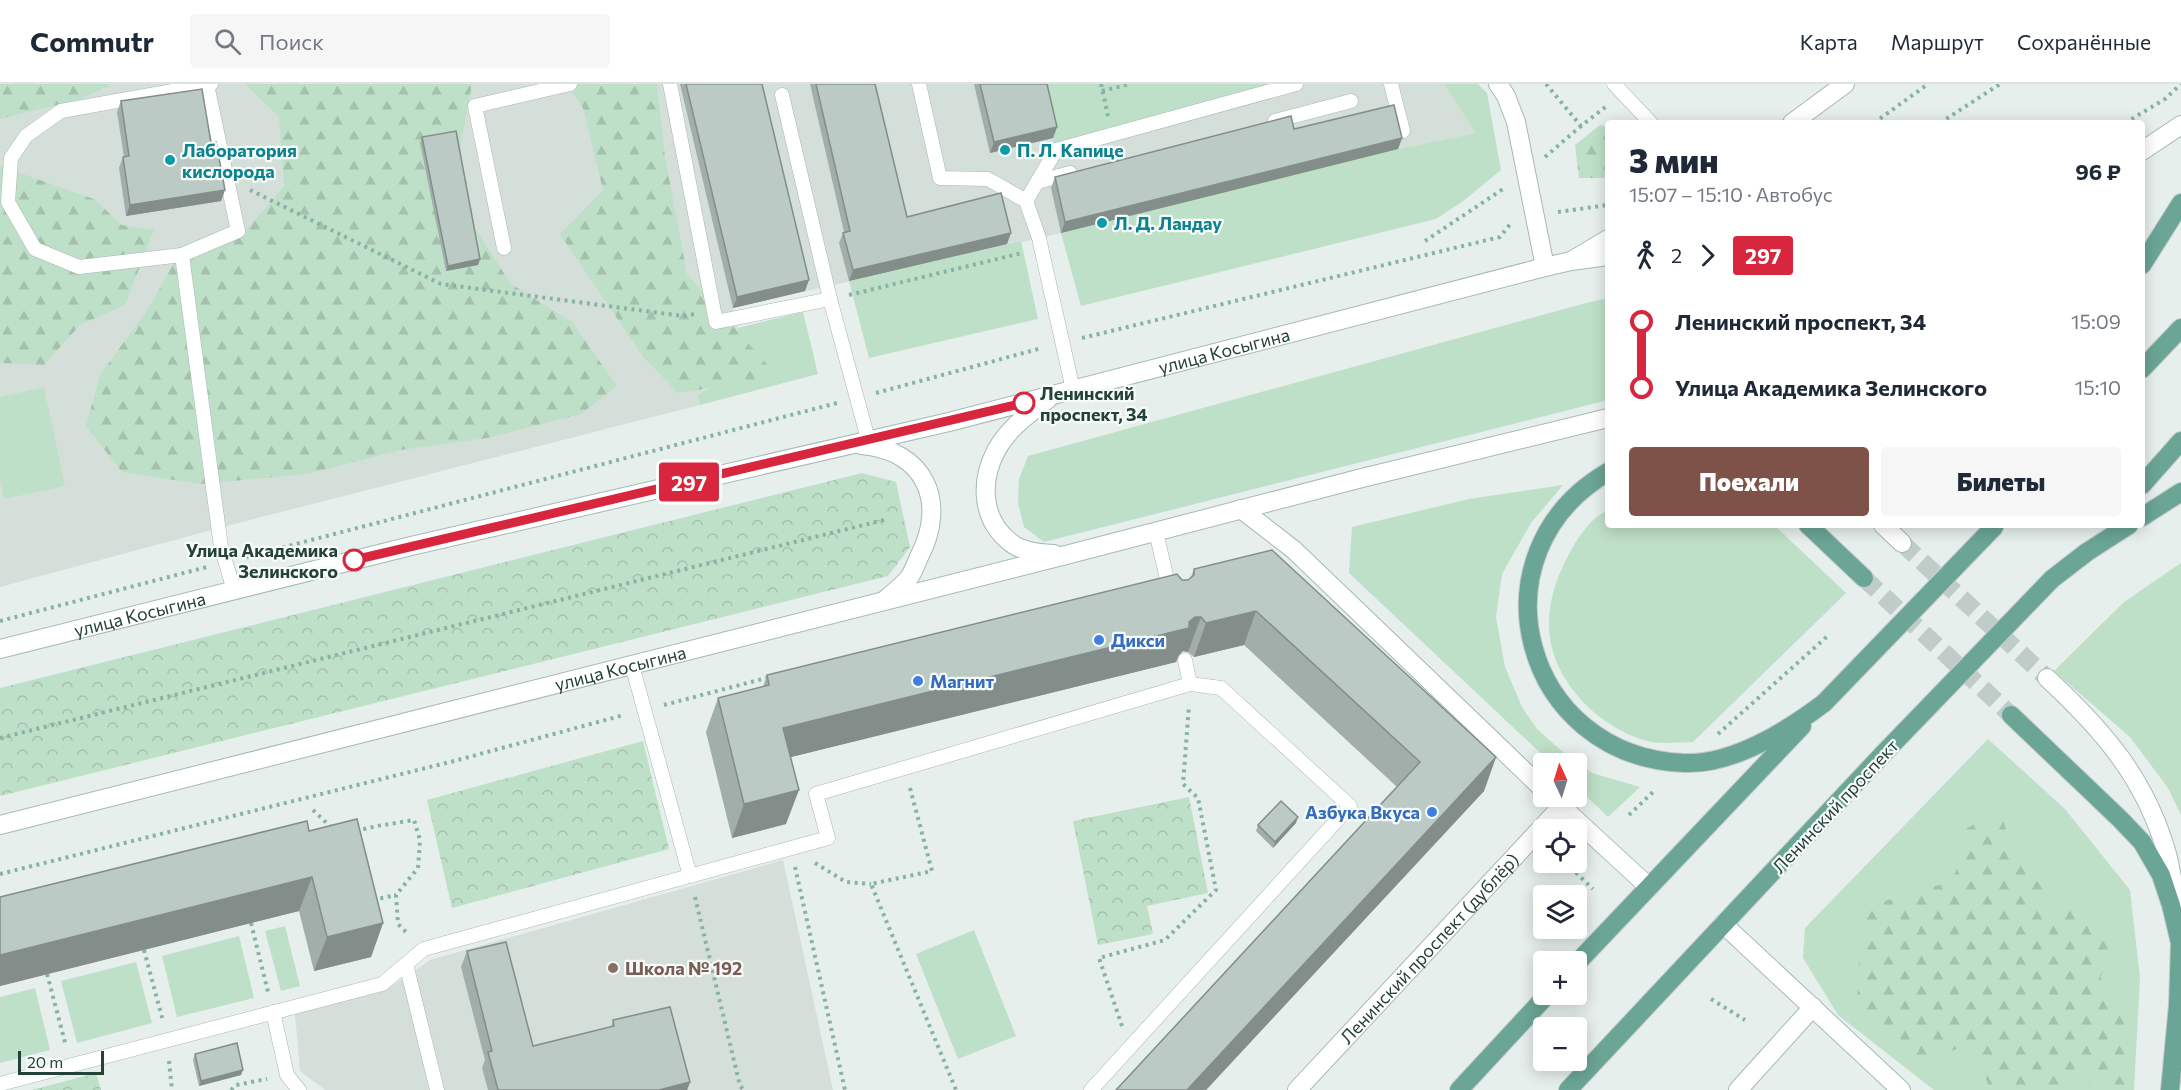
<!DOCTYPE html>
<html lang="ru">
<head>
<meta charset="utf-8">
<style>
  body { margin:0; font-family:Commissioner,sans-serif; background:#f6f6f7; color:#1f2937; height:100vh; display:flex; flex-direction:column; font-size:22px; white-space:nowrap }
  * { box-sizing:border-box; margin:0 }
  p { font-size:20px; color:#747a83 }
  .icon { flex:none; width:33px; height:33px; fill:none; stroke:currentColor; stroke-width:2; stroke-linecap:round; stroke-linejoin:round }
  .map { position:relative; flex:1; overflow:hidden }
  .details { position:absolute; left:1605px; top:36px; width:540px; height:408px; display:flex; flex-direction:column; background:#fff; border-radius:6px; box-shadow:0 3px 15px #0003 }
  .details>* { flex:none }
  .badge { padding:0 12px; border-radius:4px; font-size:21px; line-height:39px }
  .needle { width:39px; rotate:356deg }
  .buttons { position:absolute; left:1533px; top:669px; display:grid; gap:12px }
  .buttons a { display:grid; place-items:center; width:54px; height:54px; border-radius:6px; background:#fff; box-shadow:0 3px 15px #0003; font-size:30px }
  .scale { position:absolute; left:18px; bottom:15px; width:86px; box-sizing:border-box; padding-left:6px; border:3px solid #24423a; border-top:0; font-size:16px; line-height:21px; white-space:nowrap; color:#24423a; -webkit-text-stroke:4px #f7fbf9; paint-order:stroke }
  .map>.badge { position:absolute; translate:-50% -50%; box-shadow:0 0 0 3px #fff }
  .legs { display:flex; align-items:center; gap:9px; height:66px; padding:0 24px; font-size:20px }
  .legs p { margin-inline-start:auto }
  .head { display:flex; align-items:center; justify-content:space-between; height:102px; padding:0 24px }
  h1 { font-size:33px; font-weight:800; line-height:45px }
  .primary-button { display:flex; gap:12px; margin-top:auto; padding:12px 24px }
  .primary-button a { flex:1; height:69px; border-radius:6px; background:#7f5249; color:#fff; font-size:24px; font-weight:800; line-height:69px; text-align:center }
  .primary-button a+a { background:#f6f6f7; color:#1f2937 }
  ul { padding:0 24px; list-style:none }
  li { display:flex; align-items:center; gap:21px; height:66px; font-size:22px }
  li i { display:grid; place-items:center; width:9px; height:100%; margin:0 8px; background:currentColor }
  li i::after { content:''; width:15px; height:15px; margin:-8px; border:4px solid; border-radius:50%; background:#fff }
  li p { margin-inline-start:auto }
  li:first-child i { background:linear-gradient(#0000 50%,currentColor 0) }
  li:last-child i { background:linear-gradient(currentColor 50%,#0000 0) }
  header { display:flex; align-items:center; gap:36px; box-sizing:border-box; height:84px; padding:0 30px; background:#fff; border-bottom:2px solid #e0e1e3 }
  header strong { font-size:28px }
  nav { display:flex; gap:33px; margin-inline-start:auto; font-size:21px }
  .search { width:420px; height:54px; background:#f6f6f7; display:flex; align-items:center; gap:15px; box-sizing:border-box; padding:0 21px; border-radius:6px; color:#747a83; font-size:22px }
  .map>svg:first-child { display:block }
  .built { fill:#d4dfda }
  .green { fill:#bfe0c8 }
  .forest { fill:url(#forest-firs) }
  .park { fill:url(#park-crowns) }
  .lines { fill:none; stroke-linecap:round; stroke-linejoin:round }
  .secondary-tunnel { stroke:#bfccc8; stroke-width:18; stroke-dasharray:18 9; stroke-linecap:butt }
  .primary-tunnel { stroke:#bfccc8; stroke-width:18; stroke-dasharray:18 9; stroke-linecap:butt }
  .service-casing { stroke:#a8b8b2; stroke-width:15 }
  .minor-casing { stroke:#a8b8b2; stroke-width:20 }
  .tertiary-casing { stroke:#a8b8b2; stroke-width:20 }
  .secondary-casing { stroke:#a4bbb3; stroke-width:20 }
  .primary-casing { stroke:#c2cac8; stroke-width:20 }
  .path { stroke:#86b3a5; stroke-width:4; stroke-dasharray:3 4.5; stroke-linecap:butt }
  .service { stroke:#fff; stroke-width:14 }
  .minor { stroke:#fff; stroke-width:18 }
  .tertiary { stroke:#fff; stroke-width:18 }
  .secondary { stroke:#fff; stroke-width:18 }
  .primary { stroke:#6aa596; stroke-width:18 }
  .primary-bridge-casing { stroke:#c2cac8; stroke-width:20; stroke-linecap:butt }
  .primary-bridge { stroke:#6aa596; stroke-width:18 }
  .wall { fill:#a1aea9 }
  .shaded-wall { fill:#838d89 }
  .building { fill:#bbcac4; stroke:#838d89; stroke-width:1.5 }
  .line-1-casing { stroke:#fff; stroke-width:14 }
  .line-1 { stroke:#d7263d; stroke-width:9 }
  .culture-dot { fill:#0f9aa8; stroke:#f7fbf9; stroke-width:2 }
  .stop-1-dot { fill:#fff; stroke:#d7263d; stroke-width:3 }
  .shop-dot { fill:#3f7fe0; stroke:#f7fbf9; stroke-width:2 }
  .education-dot { fill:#8d6e63; stroke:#f7fbf9; stroke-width:2 }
  .labels { text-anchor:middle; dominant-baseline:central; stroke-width:4.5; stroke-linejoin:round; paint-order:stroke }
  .culture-label { font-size:18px; font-weight:bold; fill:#0d838f; stroke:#f7fbf9; text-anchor:start }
  .street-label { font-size:18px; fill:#24423a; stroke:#f7fbf9 }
  .stop-label { font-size:18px; font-weight:bold; fill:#24423a; stroke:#f7fbf9; text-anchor:start }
  .shop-label { font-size:18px; font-weight:bold; fill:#366cbe; stroke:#f7fbf9; text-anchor:start }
  .education-label { font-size:18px; font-weight:bold; fill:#785e54; stroke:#f7fbf9; text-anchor:start }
</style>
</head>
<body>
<header>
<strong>Commutr</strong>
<div class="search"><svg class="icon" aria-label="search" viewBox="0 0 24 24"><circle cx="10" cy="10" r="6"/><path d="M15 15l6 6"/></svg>Поиск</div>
<nav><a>Карта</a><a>Маршрут</a><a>Сохранённые</a></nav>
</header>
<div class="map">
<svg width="2181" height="1006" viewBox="0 0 2181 1006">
  <defs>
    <pattern id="forest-firs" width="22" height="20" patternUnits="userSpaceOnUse" patternTransform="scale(1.5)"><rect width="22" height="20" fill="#bfe0c8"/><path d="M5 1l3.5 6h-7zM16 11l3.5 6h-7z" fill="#a4c1ad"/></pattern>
    <pattern id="park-crowns" width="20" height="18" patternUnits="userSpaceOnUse" patternTransform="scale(1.5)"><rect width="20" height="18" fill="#bfe0c8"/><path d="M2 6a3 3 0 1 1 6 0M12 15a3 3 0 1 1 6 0" fill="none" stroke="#a4c1ad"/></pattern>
  </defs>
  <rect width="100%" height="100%" fill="#e6efeb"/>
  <g class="built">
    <polygon points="0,0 1444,0 1477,49 1398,65 1061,149 733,224 738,244 738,274 721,297 697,311 700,321 219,444 0,503"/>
    <polygon points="783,776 833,1006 325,1006 300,987 295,929 385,907 430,876"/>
  </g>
  <g class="green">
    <polygon points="1040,0 1296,0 1056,66"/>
    <polygon points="1444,0 1478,0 1487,9 1501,86 1462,118 1436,135 1081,222 1061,149 1398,65 1476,49"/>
    <polygon points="1021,157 1038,235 869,274 849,197"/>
    <polygon points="1608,214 1608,316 1044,458 1024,443 1018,419 1019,395 1028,372 1586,219"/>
    <polygon points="803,228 818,290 700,321 697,311 721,297 738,274 738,244"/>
    <polygon points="44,303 65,402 4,415 0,397 0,313"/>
    <polygon points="1563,401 1531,439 1502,490 1496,533 1505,583 1522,623 1537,645 1565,670 1592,689 1640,703 1608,733 1577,703 1576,680 1551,679 1349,489 1352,443 1469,415"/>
    <path d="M1608,426V441H1774L1846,509L1693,658C1680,658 1664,660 1651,658C1604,647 1557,603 1550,554C1546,527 1554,498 1567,474C1576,456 1589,435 1608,426Z"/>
    <polygon points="2181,479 2181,731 2168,704 2130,653 2054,587 2124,518"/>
    <polygon points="1988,655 2065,725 2130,806 2140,894 2134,1006 1934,1006 1838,931 1803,874 1805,844"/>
    <polygon points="285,842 300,902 281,907 265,847"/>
    <polygon points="974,846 1016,952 958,975 916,870"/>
    <polygon points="239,852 254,914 177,933 162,872"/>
    <polygon points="136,878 152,939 77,959 61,897"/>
    <polygon points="35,904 50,966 0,979 0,913"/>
  </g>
  <g class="forest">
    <polygon points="0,0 112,0 81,15 0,35"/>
    <polygon points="245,0 472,0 460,64 475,144 511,200 572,238 617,302 581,330 487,354 401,366 307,390 200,400 122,388 86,342 100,291 148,225 184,161 247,145 284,102 279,33"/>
    <polygon points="567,0 657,0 665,73 687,190 778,293 678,309 644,274 560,150 603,106 583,24"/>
    <polygon points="1600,41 1608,43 1608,94 1579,94 1575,61"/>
    <polygon points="0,82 94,115 122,141 154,146 125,221 80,241 44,281 0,279"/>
    <polygon points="2001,727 2011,765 2039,779 2052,841 2071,818 2120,859 2100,893 2123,922 2129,1006 2094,1006 2079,976 2070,1006 1990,1006 1974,960 1912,979 1857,925 1861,824 1953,797 1967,744"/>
  </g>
  <g class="park">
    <polygon points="862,389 896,398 910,463 888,492 0,712 0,604"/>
    <polygon points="643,657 669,765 452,824 427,716"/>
    <polygon points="1189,713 1208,809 1147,822 1153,850 1098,861 1073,737"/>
    <polygon points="96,989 101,1006 32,1006"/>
  </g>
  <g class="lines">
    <polyline class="secondary-tunnel" points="1902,459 2047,594"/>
    <polyline class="primary-tunnel" points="1864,494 2011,631"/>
    <defs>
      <g id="service">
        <polyline points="670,0 716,238 830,215"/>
        <polyline points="919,0 940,94 988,95 1026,117 1039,154 1073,306"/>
        <polyline points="1391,0 1403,47"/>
        <polyline points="1614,0 1651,39"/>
        <polyline points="207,1 238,147 182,171 221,463 234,506"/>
        <polyline points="782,11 830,215 868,355"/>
        <polyline points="1275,37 1351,17"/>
        <polyline points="1037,98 1070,89"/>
        <polyline points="1026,117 1056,66 1296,0"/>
        <polyline points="504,164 475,22 570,0"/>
        <polyline points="182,171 79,183 35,165 8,118 11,74 26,52 61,27 211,0"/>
        <polyline points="1156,448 1170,508"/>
        <polyline points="1185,576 1190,600"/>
        <polyline points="632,581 690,792"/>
        <polyline points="406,880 437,1006"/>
        <polyline points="273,928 287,991 299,1006"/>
        <polyline points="0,1000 382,900 424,865 828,754 816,710 1190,600 1221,604 1350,722 1091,1006"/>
      </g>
      <g id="minor">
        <polyline points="1498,0 1506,12 1516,38 1545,183"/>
        <polyline points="1792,39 1845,0"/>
        <polyline points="1571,177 1608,155"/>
        <path id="s1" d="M1297,1006L1561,723"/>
      </g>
      <polyline id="tertiary" points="1738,1006 1813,923"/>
      <g id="secondary">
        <polyline points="2142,67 2181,41"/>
        <path d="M1048,315C1029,330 1008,344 996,367C980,397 981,435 1010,458C1021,468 1040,469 1054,470"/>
        <path d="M861,361C925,366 948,418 919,473C916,480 913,488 909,494C902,502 893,509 885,516"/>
        <polyline points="1241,425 1294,466 1544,706"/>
        <polyline points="1883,441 1902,459"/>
        <path id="s2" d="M0,565L407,463L949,338L1545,183L1571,177L1608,172"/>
        <path d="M2047,594C2103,646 2146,695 2167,770C2171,785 2173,801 2176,816"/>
        <polyline points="1550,712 1649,803"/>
        <path id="s3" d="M0,741L1066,471L1362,394L1608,334"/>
        <polyline points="1723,840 1901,1006"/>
      </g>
      <g id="primary">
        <polyline points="2142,181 2181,119"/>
        <polyline points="2142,285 2181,244"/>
        <path d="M1608,388C1468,470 1523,673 1684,679C1732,681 1787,647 1824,619"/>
        <polyline points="2142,401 2181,357"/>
        <polyline points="2142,433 2181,408"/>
        <polyline points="1808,441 1864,494"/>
        <polyline points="2052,495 2087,468 2129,441"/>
        <polyline points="2011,631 2120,735 2142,758 2161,791 2171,821 2180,859 2178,921 2170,1006"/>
        <polyline points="1576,880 1802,642"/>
        <polyline points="1459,1006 1548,910"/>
        <polyline points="1568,1006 1882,671"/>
      </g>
    </defs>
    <use href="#service" class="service-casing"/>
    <use href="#minor" class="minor-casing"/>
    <use href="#tertiary" class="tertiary-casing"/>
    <use href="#secondary" class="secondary-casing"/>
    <use href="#primary" class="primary-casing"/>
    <g class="path">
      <polyline points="1101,0 1108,32"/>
      <polyline points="1546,0 1581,42 1608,21"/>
      <polyline points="1102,7 1130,0"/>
      <polyline points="1874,39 1928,0"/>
      <polyline points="1940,39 2000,0"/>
      <polyline points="2125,39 2165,15 2181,0"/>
      <polyline points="1545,73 1581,42"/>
      <polyline points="250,106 441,200 683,232 695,230"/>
      <polyline points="1558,128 1608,121"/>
      <polyline points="1425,157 1506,103"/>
      <polyline points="849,211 1022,169"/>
      <polyline points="1082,254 1500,153 1511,139"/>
      <polyline points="876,309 1042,264"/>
      <polyline points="246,473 837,319"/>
      <polyline points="0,537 207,483"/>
      <polyline points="664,621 770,593"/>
      <polyline points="1718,650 1830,550"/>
      <polyline points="0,654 884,436"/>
      <polyline points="910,704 932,787 871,800 956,1006"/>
      <polyline points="313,726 333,745"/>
      <polyline points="1629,731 1654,707"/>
      <polyline points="356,747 377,742 414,736 420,756 418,784 396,811 398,840 408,850"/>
      <polyline points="1565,778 1593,805"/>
      <polyline points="815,779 846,798 871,800"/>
      <polyline points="795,783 845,1006"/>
      <polyline points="0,790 454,677 624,631"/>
      <polyline points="695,813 740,1002 744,1006"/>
      <polyline points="373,816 396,811"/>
      <polyline points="251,839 268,908"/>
      <polyline points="144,866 163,937"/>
      <polyline points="47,890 66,962"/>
      <polyline points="1711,915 1745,936"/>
      <polyline points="1122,942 1099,874 1165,856 1216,806 1198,714 1183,700 1189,621"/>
      <polyline points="169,977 172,1006"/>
      <polyline points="231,1006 236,1001 267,995"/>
    </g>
    <use href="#service" class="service"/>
    <use href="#minor" class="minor"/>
    <use href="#tertiary" class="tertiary"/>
    <use href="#secondary" class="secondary"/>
    <use href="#primary" class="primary"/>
    <defs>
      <g id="primary-bridge">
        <polyline points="1824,619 1995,442"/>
        <polyline points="1882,671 2052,495"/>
      </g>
    </defs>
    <use href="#primary-bridge" class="primary-bridge-casing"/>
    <use href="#primary-bridge" class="primary-bridge"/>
  </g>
  <g class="wall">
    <polygon points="680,0 762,0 805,207 733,224"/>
    <polygon points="810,0 875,0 907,133 1007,160 849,197 839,159 843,149 844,148"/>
    <polygon points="974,0 1047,0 1057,43 1053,54 990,69"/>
    <polygon points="121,17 211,59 225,106 221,117 126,132 119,84 123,73 124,73 117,28"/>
    <polygon points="1294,45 1402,54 1398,65 1061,149 1051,104 1055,93"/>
    <polygon points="422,53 480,175 478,181 446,187 420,59"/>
    <polygon points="1194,485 1496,673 1484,707 1206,1006 1116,1006 1397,703 1244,561 1194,573 1188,568 1183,567 1179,571 1176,578 791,673 786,740 732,754 706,648 718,614 763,603 767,591 1182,496 1188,496 1191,493"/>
    <polygon points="1296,739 1273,764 1256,747 1258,741"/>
    <polygon points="309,747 383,839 371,873 314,887 299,827 0,902 0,813"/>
    <polygon points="467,867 533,962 611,943 613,936 690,998 687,1006 488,1006 482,984 485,976 461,883"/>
    <polygon points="195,970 241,991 199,1002 193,976"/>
  </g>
  <g class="shaded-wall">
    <polygon points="1057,43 1053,54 990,69 994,58"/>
    <polygon points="1402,54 1398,65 1061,149 1065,138"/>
    <polygon points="225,106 221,117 126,132 130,121"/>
    <polygon points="1011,149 1007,160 849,197 853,186"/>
    <polygon points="480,175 478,181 446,187 448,182"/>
    <polygon points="809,196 805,207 733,224 737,213"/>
    <polygon points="1256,527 1244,561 1194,573 1206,539"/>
    <polygon points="1195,533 1201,533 1188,568 1183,567 1179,571 1176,578 771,678 783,644 1189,538"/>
    <polygon points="1496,673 1484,707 1206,1006 1187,1006"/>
    <polygon points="799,706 786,740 732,754 744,720"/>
    <polygon points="1298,733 1296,739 1273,764 1275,758"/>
    <polygon points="312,793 299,827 0,902 0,871"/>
    <polygon points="383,839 371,873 314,887 327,853"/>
    <polygon points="243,986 241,991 199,1002 201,997"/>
    <polygon points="690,998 687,1006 659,1006"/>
  </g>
  <g class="building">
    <polygon points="686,0 762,0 809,196 737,213"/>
    <polygon points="816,0 875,0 907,133 1001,109 1011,149 853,186 843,149 850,147"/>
    <polygon points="980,0 1047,0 1057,43 994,58"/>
    <polygon points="202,5 211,59 216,58 225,106 130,121 123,73 129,72 121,17"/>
    <polygon points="1394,21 1402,54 1065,138 1055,93 1291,32 1294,45"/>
    <polygon points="456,47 480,175 448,182 422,53"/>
    <polygon points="1272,466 1496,673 1187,1006 1116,1006 1420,678 1256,527 1206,539 1201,533 1195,533 1189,538 1189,544 783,644 799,706 744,720 718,614 769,601 767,591 1177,490 1182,496 1188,496 1194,491 1194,485"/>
    <polygon points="1281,717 1298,733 1275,758 1258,741"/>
    <polygon points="357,735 383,839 327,853 312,793 0,871 0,813 307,737 309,747"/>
    <polygon points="506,858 533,962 614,942 613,936 670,923 690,998 659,1006 498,1006 488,968 492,967 467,867"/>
    <polygon points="237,959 243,986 201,997 195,970"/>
  </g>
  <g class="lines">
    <defs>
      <polyline id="line-1" points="354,476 1024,319"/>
    </defs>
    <use href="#line-1" class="line-1-casing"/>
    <use href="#line-1" class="line-1"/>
  </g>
  <g class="culture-dot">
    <circle cx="1005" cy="66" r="6"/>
    <circle cx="170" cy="76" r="6"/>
    <circle cx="1102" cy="139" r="6"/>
  </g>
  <g class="stop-1-dot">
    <circle cx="1024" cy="319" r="10"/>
    <circle cx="354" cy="476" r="10"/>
  </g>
  <g class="shop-dot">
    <circle cx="1099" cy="556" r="6"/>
    <circle cx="918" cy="597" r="6"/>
    <circle cx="1432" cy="728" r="6"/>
  </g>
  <circle class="education-dot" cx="613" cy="884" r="6"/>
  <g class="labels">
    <g class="culture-label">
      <text x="182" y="66">Лаборатория<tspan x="182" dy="21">кислорода</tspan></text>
      <text x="1017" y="66">П. Л. Капице</text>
      <text x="1114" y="139">Л. Д. Ландау</text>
    </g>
    <g class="street-label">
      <text stroke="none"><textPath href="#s2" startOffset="1260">улица Косыгина</textPath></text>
      <text stroke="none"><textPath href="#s2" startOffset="144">улица Косыгина</textPath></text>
      <text stroke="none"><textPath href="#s3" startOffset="640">улица Косыгина</textPath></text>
      <text transform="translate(1835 722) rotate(-47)">Ленинский проспект</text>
      <text stroke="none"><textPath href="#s1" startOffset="194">Ленинский проспект (дублёр)</textPath></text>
    </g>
    <g class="stop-label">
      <text x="1040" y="309">Ленинский<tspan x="1040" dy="21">проспект, 34</tspan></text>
      <text x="338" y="466" text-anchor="end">Улица Академика<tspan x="338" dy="21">Зелинского</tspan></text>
    </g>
    <g class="shop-label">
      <text x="1111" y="556">Дикси</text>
      <text x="930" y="597">Магнит</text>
      <text x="1420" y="728" text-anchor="end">Азбука Вкуса</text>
    </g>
    <g class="education-label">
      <text x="625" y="884">Школа № 192</text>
    </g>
  </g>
</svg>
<div class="buttons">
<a><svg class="needle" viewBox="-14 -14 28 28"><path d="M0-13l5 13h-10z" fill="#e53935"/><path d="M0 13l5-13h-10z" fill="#747a83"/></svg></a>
<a><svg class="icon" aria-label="locate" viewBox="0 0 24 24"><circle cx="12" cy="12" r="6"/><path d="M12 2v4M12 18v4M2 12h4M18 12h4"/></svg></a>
<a><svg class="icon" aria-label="layers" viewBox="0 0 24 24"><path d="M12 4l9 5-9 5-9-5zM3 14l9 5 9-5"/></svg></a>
<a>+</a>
<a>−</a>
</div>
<div class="scale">20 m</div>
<b class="badge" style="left:689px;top:398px;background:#d7263d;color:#fff">297</b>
<section class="details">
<div class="head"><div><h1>3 мин</h1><p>15:07 – 15:10 · Автобус</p></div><b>96 ₽</b></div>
<div class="legs"><svg class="icon" aria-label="walk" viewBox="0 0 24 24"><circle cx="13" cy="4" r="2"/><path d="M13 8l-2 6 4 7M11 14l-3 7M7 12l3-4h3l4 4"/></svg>2<svg class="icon" aria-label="forward" viewBox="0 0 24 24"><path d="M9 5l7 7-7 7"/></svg><b class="badge" style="background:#d7263d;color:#fff">297</b></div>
<ul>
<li><i style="color:#d7263d"></i><b>Ленинский проспект, 34</b><p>15:09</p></li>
<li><i style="color:#d7263d"></i><b>Улица Академика Зелинского</b><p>15:10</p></li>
</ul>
<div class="primary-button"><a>Поехали</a><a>Билеты</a></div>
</section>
</div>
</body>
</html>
